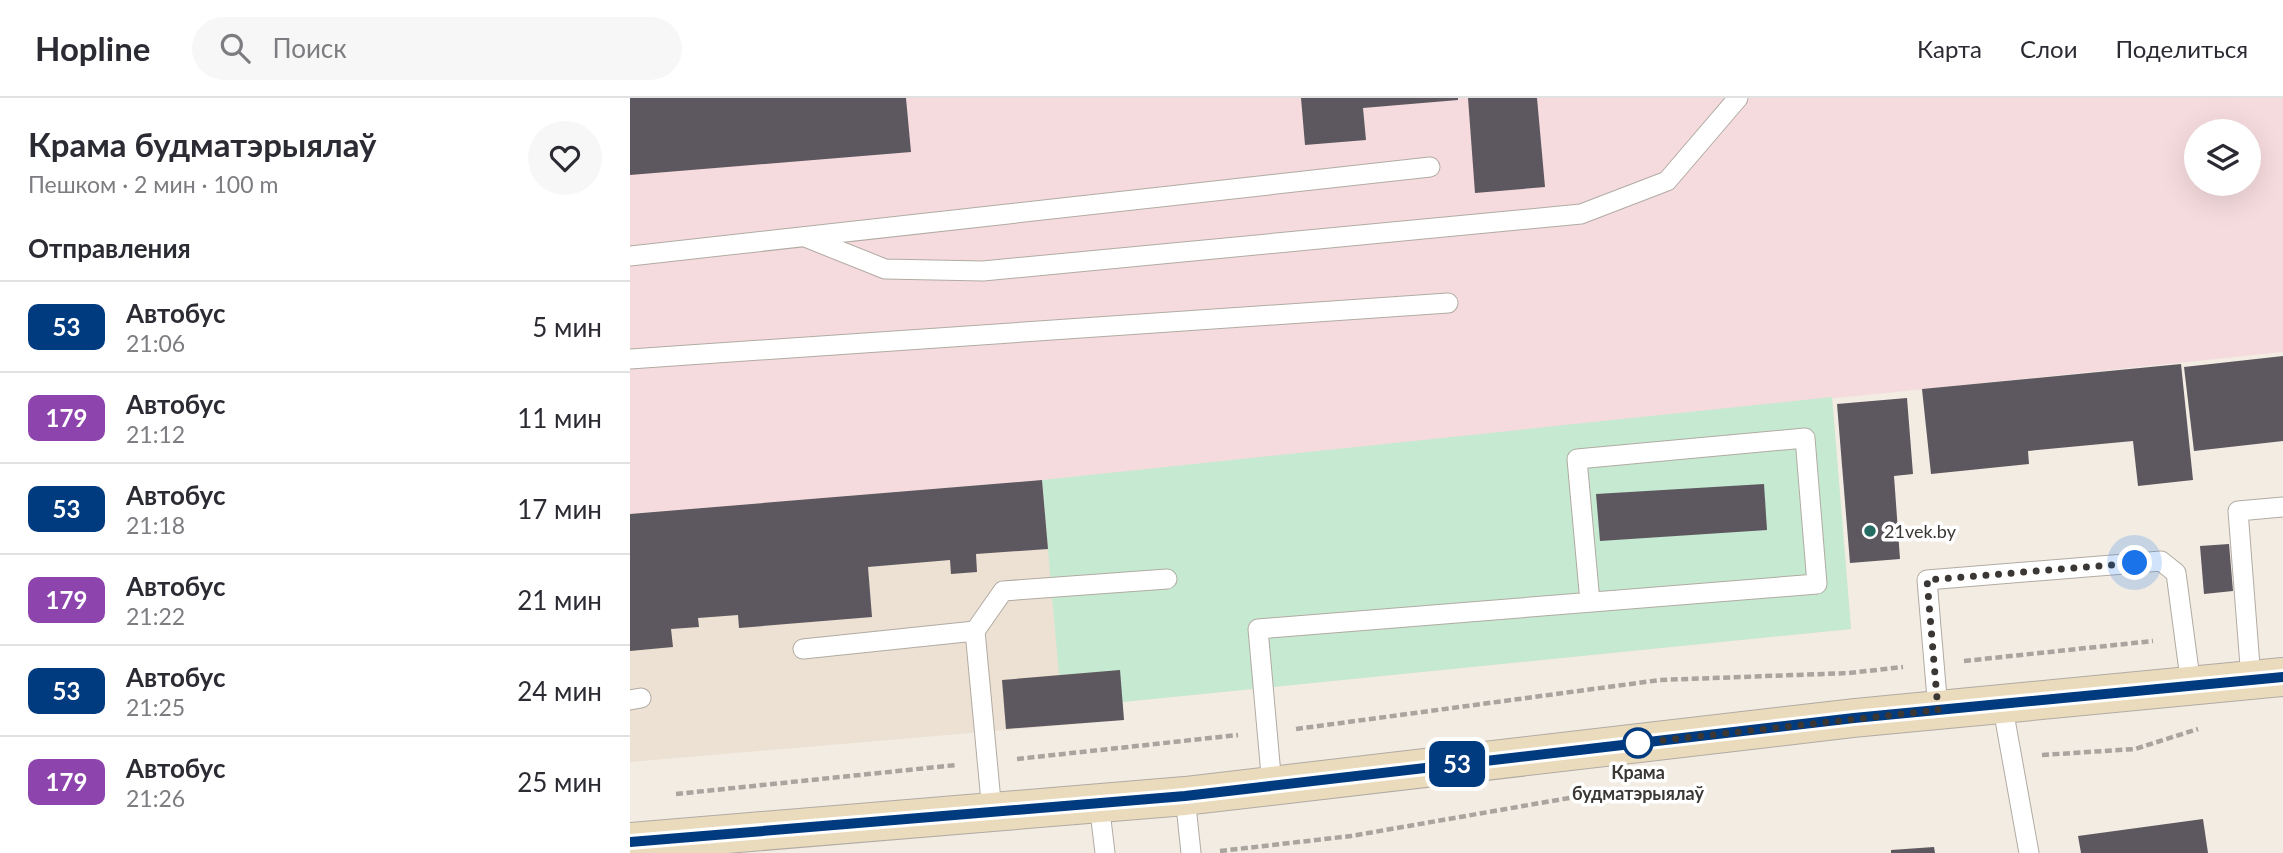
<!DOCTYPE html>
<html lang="ru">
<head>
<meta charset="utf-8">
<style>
  body { margin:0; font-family:Lato,sans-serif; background:#f7f7f7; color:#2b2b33; height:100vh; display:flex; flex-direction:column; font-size:26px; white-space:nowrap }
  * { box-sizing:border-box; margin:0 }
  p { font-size:23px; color:#7c7c81 }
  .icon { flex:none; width:38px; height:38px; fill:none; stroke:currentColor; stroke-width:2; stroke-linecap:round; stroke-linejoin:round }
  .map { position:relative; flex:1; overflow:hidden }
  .drawer { display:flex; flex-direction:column; background:#fff; width:630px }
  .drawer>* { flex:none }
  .badge { padding:0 14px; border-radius:10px; font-size:24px; line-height:46px }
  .controls { position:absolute; left:1554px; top:21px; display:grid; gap:14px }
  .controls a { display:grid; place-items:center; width:77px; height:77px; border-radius:50%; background:#fff; box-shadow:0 7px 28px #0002; font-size:35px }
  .you { position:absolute; width:35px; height:35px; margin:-18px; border:5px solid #fff; border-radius:50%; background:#1a73e8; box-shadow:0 0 0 10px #1a73e833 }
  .map>.badge { position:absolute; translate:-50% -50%; box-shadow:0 0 0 4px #fff }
  h2 { padding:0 28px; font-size:26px; line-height:63px }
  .round { display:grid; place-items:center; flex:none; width:74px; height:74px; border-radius:37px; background:#f7f7f7 }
  .head { display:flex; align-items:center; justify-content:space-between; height:119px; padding:0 28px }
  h1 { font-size:33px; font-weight:700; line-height:52px }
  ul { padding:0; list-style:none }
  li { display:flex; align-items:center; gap:21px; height:91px; padding:0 28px; border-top:2px solid #e1e1e2 }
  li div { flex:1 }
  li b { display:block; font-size:26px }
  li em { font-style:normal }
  li .badge { min-width:77px; font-weight:700; text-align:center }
  header { display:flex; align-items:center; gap:42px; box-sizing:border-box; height:98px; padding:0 35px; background:#fff; border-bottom:2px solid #e1e1e2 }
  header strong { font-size:33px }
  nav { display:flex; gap:38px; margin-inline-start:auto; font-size:24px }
  .search { width:490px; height:63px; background:#f7f7f7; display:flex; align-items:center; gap:18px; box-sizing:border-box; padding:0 24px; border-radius:38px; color:#7c7c81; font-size:26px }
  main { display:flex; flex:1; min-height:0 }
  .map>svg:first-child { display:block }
  .built { fill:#ece1d2 }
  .industrial { fill:#f6dbde; fill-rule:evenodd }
  .green { fill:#c5e9d1 }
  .building { fill:#5d575f }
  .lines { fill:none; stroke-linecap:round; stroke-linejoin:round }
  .service-casing { stroke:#b1aba3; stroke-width:21 }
  .secondary-casing { stroke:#b1aba3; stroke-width:40 }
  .path { stroke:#a9a49e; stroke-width:4.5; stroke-dasharray:7 3.5; stroke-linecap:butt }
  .service { stroke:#fff; stroke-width:19 }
  .secondary { stroke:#ebdbbd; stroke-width:38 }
  .line-casing { stroke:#fff; stroke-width:16 }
  .line { stroke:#003b80; stroke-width:10 }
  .walk { stroke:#3a3734; stroke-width:7; stroke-dasharray:0 12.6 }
  .poi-dot { fill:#246c63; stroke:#fff; stroke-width:2.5 }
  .stop-dot { fill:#fff; stroke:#003b80; stroke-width:3.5 }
  .labels { text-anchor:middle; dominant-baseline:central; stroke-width:7; stroke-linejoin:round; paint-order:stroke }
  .poi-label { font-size:18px; fill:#3a3734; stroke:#fff; text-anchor:start }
  .stop-label { font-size:18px; font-weight:bold; fill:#3a3734; stroke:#fff }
</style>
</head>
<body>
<header>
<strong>Hopline</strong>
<div class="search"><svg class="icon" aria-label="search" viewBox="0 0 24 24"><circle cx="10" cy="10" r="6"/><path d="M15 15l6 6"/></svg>Поиск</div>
<nav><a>Карта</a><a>Слои</a><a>Поделиться</a></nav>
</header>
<main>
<section class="drawer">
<div class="head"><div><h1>Крама будматэрыялаў</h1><p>Пешком · 2 мин · 100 m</p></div><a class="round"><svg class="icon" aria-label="heart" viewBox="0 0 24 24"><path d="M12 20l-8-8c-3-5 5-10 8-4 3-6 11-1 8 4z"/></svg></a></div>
<h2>Отправления</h2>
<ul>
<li><span class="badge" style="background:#003b80;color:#fff">53</span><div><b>Автобус</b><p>21:06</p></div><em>5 мин</em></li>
<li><span class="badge" style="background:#8e44ad;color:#fff">179</span><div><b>Автобус</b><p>21:12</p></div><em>11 мин</em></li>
<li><span class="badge" style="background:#003b80;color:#fff">53</span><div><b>Автобус</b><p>21:18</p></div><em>17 мин</em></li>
<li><span class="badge" style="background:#8e44ad;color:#fff">179</span><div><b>Автобус</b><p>21:22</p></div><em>21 мин</em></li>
<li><span class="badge" style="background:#003b80;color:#fff">53</span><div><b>Автобус</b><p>21:25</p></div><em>24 мин</em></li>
<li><span class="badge" style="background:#8e44ad;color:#fff">179</span><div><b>Автобус</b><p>21:26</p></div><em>25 мин</em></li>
</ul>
</section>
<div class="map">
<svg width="1653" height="755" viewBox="0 0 1653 755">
  <rect width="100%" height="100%" fill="#f2ece3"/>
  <polygon class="built" points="1202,299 1221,531 493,604 494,622 0,664 0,416 412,382"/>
  <path class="industrial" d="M0,0H1653V254L412,382L0,416ZM1566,33H1619V86H1566Z"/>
  <polygon class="green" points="1202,299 1221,531 492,604 489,573 429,577 412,382"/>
  <g class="building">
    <polygon points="0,0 276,0 281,54 0,77"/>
    <polygon points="671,0 828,0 828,2 733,10 736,42 675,47"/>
    <polygon points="838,0 907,0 915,89 845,95"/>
    <polygon points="1653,258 1653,343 1564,353 1554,269"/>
    <polygon points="1551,266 1563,382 1508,388 1503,343 1398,353 1399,366 1301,376 1292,291"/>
    <polygon points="1277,300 1283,376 1264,378 1270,461 1220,465 1207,306"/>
    <polygon points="412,382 418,451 346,456 347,474 321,476 320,462 238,469 242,519 109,530 108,517 68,520 69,529 41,531 43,549 0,553 0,416"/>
    <polygon points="1134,386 1137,432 970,443 966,396"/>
    <polygon points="1599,446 1603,493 1574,496 1570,448"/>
    <polygon points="490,572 494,622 376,631 372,582"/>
    <polygon points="1573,721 1578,755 1451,755 1448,738"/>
    <polygon points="1304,749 1305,755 1261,755 1261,752"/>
  </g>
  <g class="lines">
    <defs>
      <g id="service">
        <polyline points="175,139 255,171 353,173 951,116 1037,83 1108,0"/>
        <polyline points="0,158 800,69"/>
        <polyline points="0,261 818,205"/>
        <polyline points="345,533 373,493 537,481"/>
        <polyline points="173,551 345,533 362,714"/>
        <polyline points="1621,581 1608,413 1653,409"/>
        <polyline points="0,602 11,600"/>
        <polyline points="1372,605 1399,755"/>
        <polyline points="1308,612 1297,482 1531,463 1546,475 1561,588"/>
        <polyline points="642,688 628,531 1187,486 1175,340 947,361 960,504"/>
        <polyline points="555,698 561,755"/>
        <polyline points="469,705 475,755"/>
      </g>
      <polyline id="secondary" points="0,744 555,698 1224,620 1653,579"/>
    </defs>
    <use href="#service" class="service-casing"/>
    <use href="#secondary" class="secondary-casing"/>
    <g class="path">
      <polyline points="1334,563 1523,543"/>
      <polyline points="666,631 1030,582 1219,575 1273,569"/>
      <polyline points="1412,657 1505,651 1568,631"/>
      <polyline points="387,661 608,637"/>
      <polyline points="46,696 326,667"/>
      <polyline points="590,753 721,738 979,693"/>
    </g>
    <use href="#service" class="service"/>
    <use href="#secondary" class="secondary"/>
  </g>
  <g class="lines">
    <defs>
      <polyline id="line" points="0,744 555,698 1224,620 1653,579"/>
    </defs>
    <use href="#line" class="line-casing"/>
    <use href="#line" class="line"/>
    <polyline class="walk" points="1008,645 1308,612 1297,482 1505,465"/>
  </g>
  <circle class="poi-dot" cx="1240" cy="433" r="7"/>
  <circle class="stop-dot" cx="1008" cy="645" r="14"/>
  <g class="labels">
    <g class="poi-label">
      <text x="1254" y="433">21vek.by</text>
    </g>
    <g class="stop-label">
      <text x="1008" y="674">Крама<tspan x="1008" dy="21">будматэрыялаў</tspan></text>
    </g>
  </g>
</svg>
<div class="controls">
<a><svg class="icon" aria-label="layers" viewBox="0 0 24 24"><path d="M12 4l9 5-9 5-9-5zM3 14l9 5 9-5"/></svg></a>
</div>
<div class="you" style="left:1505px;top:465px"></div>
<b class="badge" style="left:827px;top:666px;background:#003b80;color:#fff">53</b>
</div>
</main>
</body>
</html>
